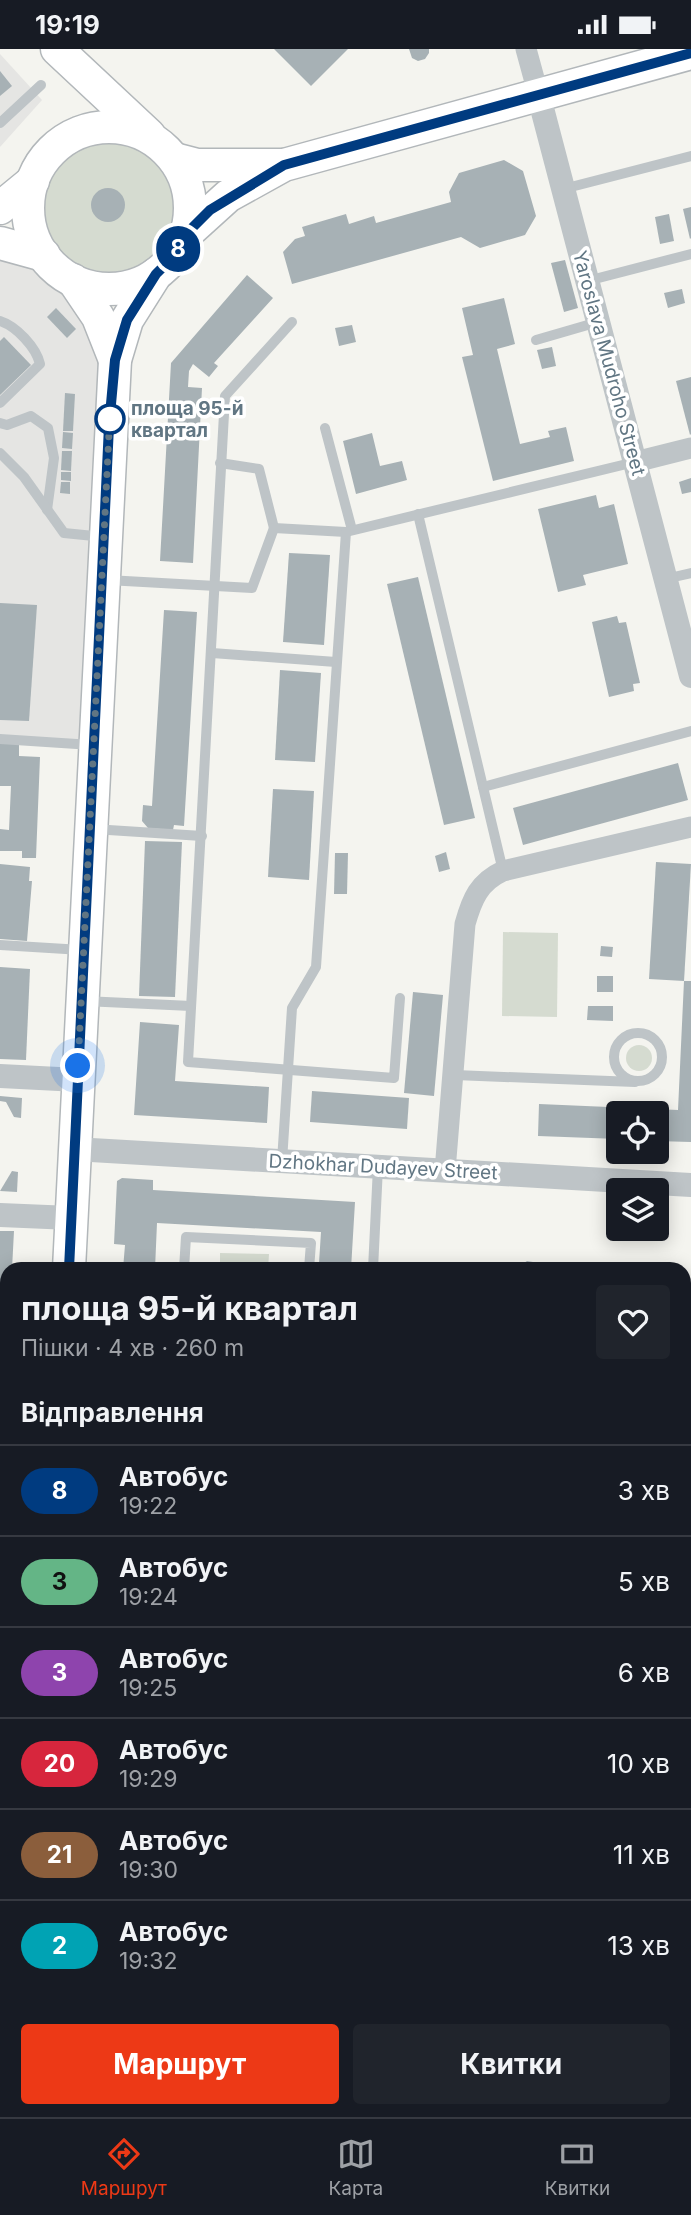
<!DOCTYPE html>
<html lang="uk">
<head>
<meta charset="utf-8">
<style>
  body { margin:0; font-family:Inter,sans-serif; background:#20242c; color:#f1f3f6; height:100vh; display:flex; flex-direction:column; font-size:26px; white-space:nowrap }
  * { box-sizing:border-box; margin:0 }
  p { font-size:23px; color:#9ea1a6 }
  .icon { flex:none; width:38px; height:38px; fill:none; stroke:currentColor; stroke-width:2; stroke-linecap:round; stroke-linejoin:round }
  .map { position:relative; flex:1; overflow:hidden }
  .side { position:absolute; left:0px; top:1213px; width:691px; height:856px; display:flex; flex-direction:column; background:#171b24; border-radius:21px 21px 0 0; box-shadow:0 4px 18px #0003 }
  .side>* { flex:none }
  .badge { padding:0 14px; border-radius:23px; font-size:24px; line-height:46px }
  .tools { position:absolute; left:606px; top:1052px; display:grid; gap:14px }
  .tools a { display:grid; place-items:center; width:63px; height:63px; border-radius:7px; background:#171b24; box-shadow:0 4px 18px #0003; font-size:35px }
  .you { position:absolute; width:35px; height:35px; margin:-18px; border:5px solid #fff; border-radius:50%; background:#1a73e8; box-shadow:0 0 0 10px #1a73e833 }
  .map>.badge { position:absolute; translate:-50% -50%; box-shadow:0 0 0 4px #fff }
  h2 { padding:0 21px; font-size:26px; line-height:63px }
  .round { display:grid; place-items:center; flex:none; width:74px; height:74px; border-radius:7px; background:#20242c }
  .headline { display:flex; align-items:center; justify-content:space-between; height:119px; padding:0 21px }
  h1 { font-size:33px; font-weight:700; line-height:52px }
  .action { display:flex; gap:14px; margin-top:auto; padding:14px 21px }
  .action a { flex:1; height:80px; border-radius:7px; background:#ed3916; color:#fff; font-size:28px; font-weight:700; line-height:80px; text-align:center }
  .action a+a { background:#20242c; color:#f1f3f6 }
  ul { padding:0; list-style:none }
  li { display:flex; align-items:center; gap:21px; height:91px; padding:0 21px; border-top:2px solid #363941 }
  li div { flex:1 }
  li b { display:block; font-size:26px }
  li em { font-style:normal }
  li .badge { min-width:77px; font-weight:700; text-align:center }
  .status { display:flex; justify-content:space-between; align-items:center; height:49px; padding:0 35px; background:#171b24; direction:ltr }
  .status svg { height:19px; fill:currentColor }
  .tab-bar { display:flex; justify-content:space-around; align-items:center; height:98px; border-top:2px solid #363941; background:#171b24; font-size:19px; color:#9ea1a6 }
  .tab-bar a { display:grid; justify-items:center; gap:4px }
  .tab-bar .on { color:#ed3916 }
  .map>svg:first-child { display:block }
  .built { fill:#e5e5e3 }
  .green { fill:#d5dbd0 }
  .building { fill:#a7b1b5 }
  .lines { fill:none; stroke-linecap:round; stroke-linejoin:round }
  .primary-casing { stroke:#b2b7ba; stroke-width:35 }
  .service { stroke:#bec4c7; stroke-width:10 }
  .minor { stroke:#bec4c7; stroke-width:21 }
  .tertiary { stroke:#bec4c7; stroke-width:24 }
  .primary { stroke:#fff; stroke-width:32 }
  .line-casing { stroke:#fff; stroke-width:16 }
  .line { stroke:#003b80; stroke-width:10 }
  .walk { stroke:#617683; stroke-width:7; stroke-dasharray:0 12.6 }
  .stop-dot { fill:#fff; stroke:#003b80; stroke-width:3.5 }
  .labels { text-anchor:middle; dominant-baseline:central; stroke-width:7; stroke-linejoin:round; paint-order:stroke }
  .street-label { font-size:19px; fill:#617683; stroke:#fff }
  .stop-label { font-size:19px; font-weight:bold; fill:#617683; stroke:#fff; text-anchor:start }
</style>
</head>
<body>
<div class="status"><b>19:19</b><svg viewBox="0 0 49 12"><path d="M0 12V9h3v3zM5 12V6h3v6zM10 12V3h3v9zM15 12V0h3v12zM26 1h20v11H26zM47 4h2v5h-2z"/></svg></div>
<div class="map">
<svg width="691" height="2068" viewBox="0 0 691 2068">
  <rect width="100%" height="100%" fill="#f4f4ef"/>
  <g class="built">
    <polygon points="0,5 42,51 0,98"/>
    <polygon points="0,206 30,216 59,240 89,277 106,315 94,696 0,690"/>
  </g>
  <g class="green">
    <circle cx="109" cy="158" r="66"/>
    <polygon points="503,883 558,884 557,968 502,967"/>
    <circle cx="639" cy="1009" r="13"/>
    <polygon points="220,1204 269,1205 268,1220 220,1220"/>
  </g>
  <g class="building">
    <polygon points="274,0 348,0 311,37"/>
    <polygon points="409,0 429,0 429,4 425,10 418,12 412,9"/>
    <polygon points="0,22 12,37 0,47"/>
    <polygon points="504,111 523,122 536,167 525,186 480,199 461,188 292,235 283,203 295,190 305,187 302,178 346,165 349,175 374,167 376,174 451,153 449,143 459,124"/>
    <circle cx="108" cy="156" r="17"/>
    <polygon points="691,158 691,189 690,190 683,160"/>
    <polygon points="669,165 674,192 660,195 655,168"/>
    <polygon points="565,211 578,259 564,263 551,214"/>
    <polygon points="247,226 273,249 214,314 218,317 209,328 193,315 189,322 188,338 202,339 193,514 160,512 171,314"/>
    <polygon points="682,240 685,254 668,259 664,244"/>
    <polygon points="504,249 515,295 497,300 520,395 550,388 548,382 566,378 574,412 493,432 462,308 473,306 462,259"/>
    <polygon points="56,259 76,280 67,289 47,268"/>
    <polygon points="352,276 356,293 339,297 335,279"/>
    <polygon points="4,288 31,316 0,346 0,292"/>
    <polygon points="552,298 556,317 542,320 537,301"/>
    <polygon points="691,328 691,385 690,386 676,332"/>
    <polygon points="65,344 75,345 73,382 63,382"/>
    <polygon points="63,383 73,384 72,400 62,399"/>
    <polygon points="372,384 380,417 402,412 407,431 356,445 343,392"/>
    <polygon points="62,402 72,402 71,422 61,421"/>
    <polygon points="61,423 71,423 71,432 61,431"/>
    <polygon points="691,429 691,443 682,445 679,433"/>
    <polygon points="61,433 70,433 70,445 60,444"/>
    <polygon points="596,446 599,459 614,455 628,515 583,526 586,536 558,543 538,460"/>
    <polygon points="289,504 330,506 324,596 283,593"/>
    <polygon points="418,528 475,769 444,776 387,535"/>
    <polygon points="0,554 37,556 29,672 0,671"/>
    <polygon points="164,561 197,563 184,777 174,776 173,781 148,779 142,772 143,756 152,757"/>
    <polygon points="617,567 619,574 626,573 640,634 633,635 634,642 609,648 592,573"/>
    <polygon points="280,621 321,624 315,713 275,711"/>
    <polygon points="0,693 19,694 19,707 40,708 36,809 22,809 22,802 0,802 0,780 9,781 11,737 0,737"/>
    <polygon points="678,714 688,751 523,796 513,759"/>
    <polygon points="273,740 314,742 309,831 268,828"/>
    <polygon points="145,792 182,793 175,948 139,947"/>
    <polygon points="446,803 450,820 439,823 435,807"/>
    <polygon points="335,804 348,804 347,845 334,845"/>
    <polygon points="656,813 691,815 684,932 649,930"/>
    <polygon points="0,815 30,818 29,832 32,832 27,892 0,890"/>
    <polygon points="601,897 613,898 612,908 600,907"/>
    <polygon points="0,918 30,920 26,1011 0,1010"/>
    <rect x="597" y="927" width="16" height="16"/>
    <polygon points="684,932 691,932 691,1093 656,1092 656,1064 618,1064 618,1090 538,1087 539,1055 678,1061"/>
    <polygon points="413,943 443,946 434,1047 404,1044"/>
    <polygon points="588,957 613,957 613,972 587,971"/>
    <polygon points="140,973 179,976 175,1032 269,1038 267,1074 134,1066"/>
    <polygon points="312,1042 409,1049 407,1080 310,1073"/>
    <polygon points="0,1047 22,1049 21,1069 14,1068 6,1053 0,1052"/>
    <polygon points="12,1122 18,1123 17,1143 0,1142"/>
    <polygon points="122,1129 153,1131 153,1141 355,1153 351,1220 313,1220 313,1213 319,1214 321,1183 157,1174 155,1220 123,1220 125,1196 114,1195 117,1132"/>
    <polygon points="0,1182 14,1182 12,1220 7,1220 7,1274 0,1274"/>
    <polygon points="527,1212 539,1214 547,1220 515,1220"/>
    <polygon points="418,1214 458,1218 458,1220 418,1220"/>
    <polygon points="0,1307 7,1308 3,1444 0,1443"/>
    <rect x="684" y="1373" width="7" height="56"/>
    <polygon points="0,1457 7,1458 7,1550 0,1550"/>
    <polygon points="689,1705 691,1705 691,1778 685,1778"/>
    <polygon points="684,1832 691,1833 691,1862 684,1862"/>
    <polygon points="684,1938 691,1939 691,1969 684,1969"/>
    <polygon points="687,2026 691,2026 691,2068 685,2068"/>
    <polygon points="82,2062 110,2062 109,2068 81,2068"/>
    <polygon points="240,2062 270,2062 270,2064 316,2068 240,2068"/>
    <polygon points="333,2062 385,2062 385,2068 332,2068"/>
    <polygon points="427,2064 466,2066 466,2068 427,2068"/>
    <polygon points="606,2064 607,2068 580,2068 580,2065"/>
    <polygon points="611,2065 649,2066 649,2068 610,2068"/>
  </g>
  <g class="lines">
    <defs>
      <g id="primary">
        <polyline points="57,0 149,86"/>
        <circle cx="109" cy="159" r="81"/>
        <polyline points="174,110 197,116 282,116"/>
        <polyline points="0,159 33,132"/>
        <polyline points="186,185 228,147 284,116 691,4"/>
        <polyline points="0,194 44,206"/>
        <polyline points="73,231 98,268 115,311"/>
        <polyline points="69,1220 115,311 127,271 156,225"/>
        <polyline points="28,2068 28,2062"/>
      </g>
    </defs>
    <use href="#primary" class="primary-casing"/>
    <g class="service">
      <polyline points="0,74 41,36"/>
      <polyline points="563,140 691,107"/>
      <polyline points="587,232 691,205"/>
      <path d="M0,272C16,277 36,298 40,315L0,354"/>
      <polyline points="292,273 225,347 188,1013 394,1029 400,949"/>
      <polyline points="536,291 598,273"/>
      <polyline points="0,374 7,376 31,367 48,379 54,409 47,461"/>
      <polyline points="325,379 352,481"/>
      <polyline points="0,404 24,428 64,484 104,488"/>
      <polyline points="220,414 259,420 274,479"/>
      <polyline points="418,465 503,822"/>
      <polyline points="665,530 691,524"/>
      <polyline points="107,531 252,539 274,479 346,483 635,413"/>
      <polyline points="212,604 336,613"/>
      <polyline points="0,690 92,696"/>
      <polyline points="483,738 691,682"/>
      <polyline points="93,780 202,787"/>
      <polyline points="0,896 82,901"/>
      <polyline points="84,952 191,957"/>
      <circle cx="638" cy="1008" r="24"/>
      <polyline points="455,1026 635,1033"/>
      <polyline points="282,1112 292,959 316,918 346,483"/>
      <polyline points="184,1220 186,1188 311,1194 309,1220"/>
      <polyline points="373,1220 378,1118"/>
      <polyline points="684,1458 691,1451"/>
      <polyline points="0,1557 7,1558"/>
      <polyline points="684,2003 691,2004"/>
      <polyline points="140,2068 140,2062"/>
      <polyline points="397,2068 397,2062"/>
      <polyline points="672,2068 672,2062"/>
    </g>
    <g class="minor">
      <polyline points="526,0 538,44"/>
      <polyline points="635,413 691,399"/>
      <path d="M445,1122L465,875C472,850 479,833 503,822L691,778"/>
      <polyline points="0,1860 7,1861"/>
      <polyline points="684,1894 691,1894"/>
    </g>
    <g class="tertiary">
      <polyline points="538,44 691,627"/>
      <polyline points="0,1027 78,1031"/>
      <polyline points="74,1100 691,1136"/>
      <polyline points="0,1166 71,1169"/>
    </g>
    <use href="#primary" class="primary"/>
  </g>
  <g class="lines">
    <defs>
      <polyline id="line" points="69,1220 109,377 115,311 127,271 156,225 174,207 186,185 210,161 284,116 691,4"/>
    </defs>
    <use href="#line" class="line-casing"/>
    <use href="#line" class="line"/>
    <polyline class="walk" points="78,1017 110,363 110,370"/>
  </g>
  <circle class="stop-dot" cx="110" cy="370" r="14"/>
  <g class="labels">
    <g class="street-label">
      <text transform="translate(609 314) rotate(75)">Yaroslava Mudroho Street</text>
      <text transform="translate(383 1118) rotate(3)">Dzhokhar Dudayev Street</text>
    </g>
    <g class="stop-label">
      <text x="131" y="359">площа 95-й<tspan x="131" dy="22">квартал</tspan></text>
    </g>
  </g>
</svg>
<div class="tools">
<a><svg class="icon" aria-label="locate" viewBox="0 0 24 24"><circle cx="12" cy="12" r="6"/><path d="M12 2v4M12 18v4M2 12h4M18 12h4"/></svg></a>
<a><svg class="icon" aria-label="layers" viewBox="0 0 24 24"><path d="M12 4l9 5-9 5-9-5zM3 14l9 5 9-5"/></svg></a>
</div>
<div class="you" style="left:78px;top:1017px"></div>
<b class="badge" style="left:178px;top:200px;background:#003b80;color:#fff">8</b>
<section class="side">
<div class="headline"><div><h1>площа 95-й квартал</h1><p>Пішки · 4 хв · 260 m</p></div><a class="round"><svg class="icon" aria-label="heart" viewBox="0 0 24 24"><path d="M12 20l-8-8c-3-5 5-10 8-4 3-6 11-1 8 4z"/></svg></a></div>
<h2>Відправлення</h2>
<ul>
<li><span class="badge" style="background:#003b80;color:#fff">8</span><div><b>Автобус</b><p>19:22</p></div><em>3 хв</em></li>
<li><span class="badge" style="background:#64b586;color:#111">3</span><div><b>Автобус</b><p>19:24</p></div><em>5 хв</em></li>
<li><span class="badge" style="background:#8e44ad;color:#fff">3</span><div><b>Автобус</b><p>19:25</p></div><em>6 хв</em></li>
<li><span class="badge" style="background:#d7263d;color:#fff">20</span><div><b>Автобус</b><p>19:29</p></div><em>10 хв</em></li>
<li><span class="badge" style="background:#8b5e3c;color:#fff">21</span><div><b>Автобус</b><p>19:30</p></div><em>11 хв</em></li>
<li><span class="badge" style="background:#00a3b4;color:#fff">2</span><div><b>Автобус</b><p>19:32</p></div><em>13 хв</em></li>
</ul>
<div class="action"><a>Маршрут</a><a>Квитки</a></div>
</section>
</div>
<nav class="tab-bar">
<a class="on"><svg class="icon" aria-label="directions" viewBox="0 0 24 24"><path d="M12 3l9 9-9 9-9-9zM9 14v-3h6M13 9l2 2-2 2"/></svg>Маршрут</a>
<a><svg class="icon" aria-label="map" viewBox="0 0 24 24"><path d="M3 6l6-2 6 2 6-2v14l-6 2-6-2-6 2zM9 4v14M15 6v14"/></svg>Карта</a>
<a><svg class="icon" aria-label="tickets" viewBox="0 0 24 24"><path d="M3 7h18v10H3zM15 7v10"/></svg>Квитки</a>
</nav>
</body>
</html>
